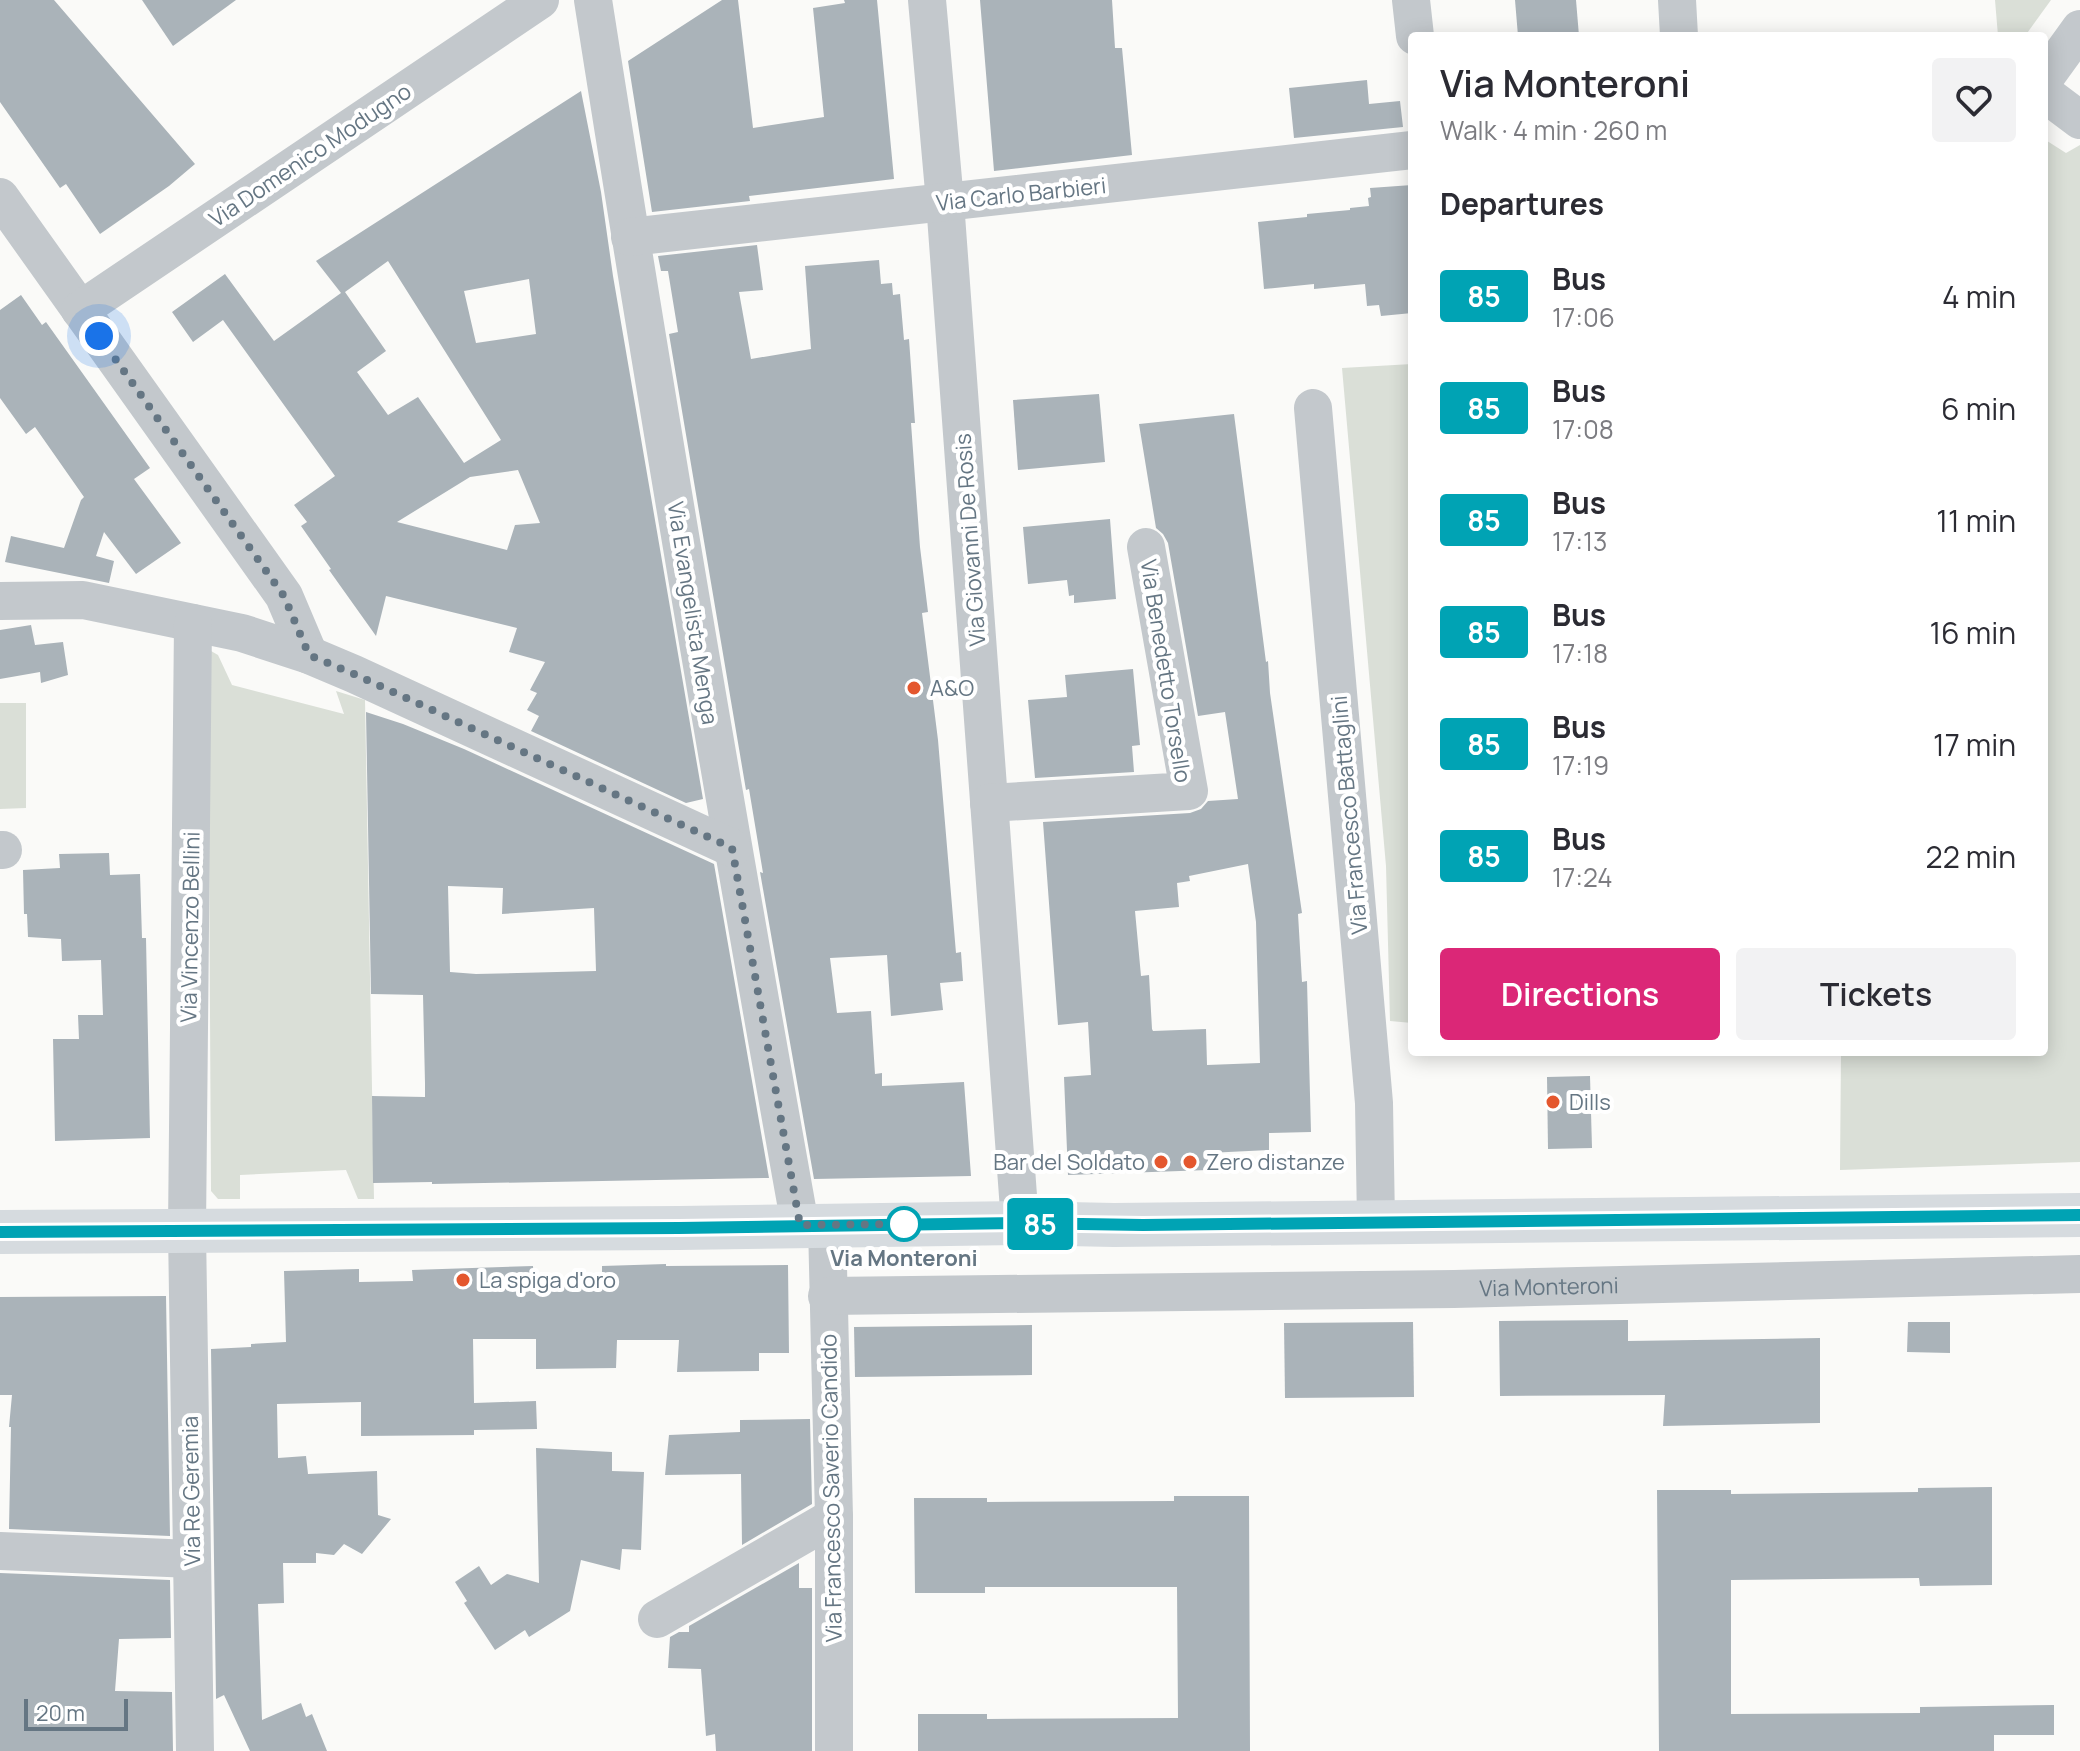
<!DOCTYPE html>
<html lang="en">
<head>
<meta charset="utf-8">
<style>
  body { margin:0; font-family:Manrope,sans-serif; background:#f2f2f3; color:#2b2b33; height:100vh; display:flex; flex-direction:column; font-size:30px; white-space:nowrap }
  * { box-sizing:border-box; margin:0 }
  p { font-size:26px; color:#7c7c81 }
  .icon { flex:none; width:44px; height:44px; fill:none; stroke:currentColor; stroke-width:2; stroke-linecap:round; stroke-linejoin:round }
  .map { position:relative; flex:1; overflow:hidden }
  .sheet { position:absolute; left:1408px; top:32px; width:640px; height:1024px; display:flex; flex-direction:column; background:#fff; border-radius:8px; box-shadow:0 4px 20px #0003 }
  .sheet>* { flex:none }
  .badge { padding:0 16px; border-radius:6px; font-size:28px; line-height:52px }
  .scale { position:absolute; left:24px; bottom:20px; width:104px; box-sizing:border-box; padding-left:8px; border:4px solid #657683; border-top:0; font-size:22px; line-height:28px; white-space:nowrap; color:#657683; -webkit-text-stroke:6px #fff; paint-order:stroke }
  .you { position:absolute; width:40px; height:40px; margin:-20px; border:6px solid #fff; border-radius:50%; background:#1a73e8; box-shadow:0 0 0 12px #1a73e833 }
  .map>.badge { position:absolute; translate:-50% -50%; box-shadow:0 0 0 4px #fff }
  h2 { padding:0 32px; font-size:30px; line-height:72px }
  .round { display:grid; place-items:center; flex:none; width:84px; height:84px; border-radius:8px; background:#f2f2f3 }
  .headline { display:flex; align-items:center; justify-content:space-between; height:136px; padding:0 32px }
  h1 { font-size:38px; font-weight:600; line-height:60px }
  .cta { display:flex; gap:16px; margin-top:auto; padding:16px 32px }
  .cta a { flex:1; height:92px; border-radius:8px; background:#db2777; color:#fff; font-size:32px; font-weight:600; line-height:92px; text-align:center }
  .cta a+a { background:#f2f2f3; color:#2b2b33 }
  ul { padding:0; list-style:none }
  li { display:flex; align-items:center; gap:24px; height:112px; padding:0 32px }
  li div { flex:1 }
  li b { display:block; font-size:30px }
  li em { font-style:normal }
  li .badge { min-width:88px; font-weight:700; text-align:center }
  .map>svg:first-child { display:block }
  .green { fill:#dadfd7 }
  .building { fill:#aab3b9; fill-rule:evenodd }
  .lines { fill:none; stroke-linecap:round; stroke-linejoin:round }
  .minor { stroke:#c3c8cc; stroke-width:38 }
  .secondary { stroke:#d6dbdf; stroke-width:44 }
  .line-casing { stroke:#fff; stroke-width:18 }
  .line { stroke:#00a3b4; stroke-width:12 }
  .walk { stroke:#657683; stroke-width:8; stroke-dasharray:0 14.4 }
  .poi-dot { fill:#e4572e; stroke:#fff; stroke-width:3 }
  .stop-dot { fill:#fff; stroke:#00a3b4; stroke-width:4 }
  .labels { text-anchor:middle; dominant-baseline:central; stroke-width:8; stroke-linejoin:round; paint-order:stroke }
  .street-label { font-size:22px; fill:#657683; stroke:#fff }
  .poi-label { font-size:22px; fill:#657683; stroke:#fff; text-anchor:start }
  .stop-label { font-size:22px; font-weight:bold; fill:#657683; stroke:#fff }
</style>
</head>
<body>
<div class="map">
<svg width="2080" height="1751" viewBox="0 0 2080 1751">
  <rect width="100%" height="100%" fill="#fafaf8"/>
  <g class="green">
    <polygon points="1995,0 2051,0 2025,36 1998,36"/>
    <polygon points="2044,139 2066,153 2080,145 2080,1162 1840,1170 1841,1052 2044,1052"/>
    <polygon points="1412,364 1412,1023 1390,1021 1386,866 1342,368"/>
    <polygon points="211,651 218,655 232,685 344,714 336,691 365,700 374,1199 358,1199 346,1170 240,1175 240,1199 218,1199 211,1191 208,657"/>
    <polygon points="0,703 26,703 26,808 0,809"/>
  </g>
  <g class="building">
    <polygon points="0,0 54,0 195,164 169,186 100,234 66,184 60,188 0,102"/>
    <polygon points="142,0 236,0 173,46"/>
    <polygon points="722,0 738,0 753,128 824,117 813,8 845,3 844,0 877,0 894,179 749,196 750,201 652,212 628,61"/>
    <polygon points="980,0 1112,0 1115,48 1122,48 1132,155 994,171"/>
    <polygon points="1515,0 1576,0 1579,36 1518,36"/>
    <polygon points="1367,80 1369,104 1400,101 1403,127 1294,138 1289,88"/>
    <path d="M581,91L601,192L613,276L703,799L686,803L531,731L539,716L527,710L537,693L530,690L545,662L509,652L517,628L386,596L376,636L329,570L331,569L301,526L307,522L294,505L335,476L223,320L193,342L172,312L225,274L274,341L341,293L316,261ZM388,261L501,440L464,463L418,397L388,415L357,372L386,351L345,292ZM529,279L536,334L476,343L464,291ZM518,470L540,523L515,525L507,550L397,522L470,477Z"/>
    <polygon points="1412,185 1412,313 1381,316 1379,305 1367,306 1365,284 1314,289 1314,284 1264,289 1258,222 1307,217 1307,214 1350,210 1350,208 1369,206 1368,198 1371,197 1370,188"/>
    <polygon points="757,245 763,290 739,292 751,359 811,349 805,266 879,260 881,284 892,283 893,295 900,294 904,340 909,339 915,423 911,423 920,547 928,612 922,613 938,740 956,953 961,952 963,981 940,983 943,1010 891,1016 887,955 830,958 837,1013 871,1011 875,1074 882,1073 882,1086 964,1082 971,1176 814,1179 760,872 763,873 749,789 746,790 669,334 678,332 668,271 661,271 658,256"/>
    <polygon points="21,295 42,325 46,322 150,468 134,479 181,543 136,574 104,532 96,556 114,561 109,583 5,562 11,536 64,548 81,500 84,497 35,427 26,434 0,398 0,310"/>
    <polygon points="1099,394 1105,462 1018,470 1013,400"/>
    <path d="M1234,414L1266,662L1268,661L1270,693L1302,913L1298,914L1302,982L1307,981L1311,1132L1269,1133V1150L1208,1153V1170L1068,1175L1064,1077L1091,1075L1088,1022L1058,1025L1043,822L1190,813L1201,809L1208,801L1238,799L1225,712L1198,716L1168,543L1163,534L1156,528L1139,424ZM1248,864L1256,922L1260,1063L1207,1065L1206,1029L1153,1031L1152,1029L1149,975L1141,976L1135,911L1179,907L1177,883L1190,881L1189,876Z"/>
    <polygon points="1110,519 1116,599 1074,603 1074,595 1069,596 1067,580 1028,584 1023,527"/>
    <polygon points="31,625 35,645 63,642 68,675 41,683 40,672 0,679 0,630"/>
    <polygon points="1133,669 1140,745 1132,746 1134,772 1035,778 1028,700 1067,697 1065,675"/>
    <path d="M366,712L403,724L464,749L714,864L769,1178L432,1184V1182L373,1183L372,1096L425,1097V1083L423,995L371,994ZM448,886L503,888L502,914L594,908L596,971L476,974L450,972Z"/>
    <polygon points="109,853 110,875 140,874 142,938 146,938 150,1138 55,1141 53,1039 79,1039 78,1015 103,1015 101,960 62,961 61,939 28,937 27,914 24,914 23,870 60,868 59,854"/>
    <polygon points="1590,1076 1592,1148 1548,1149 1547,1077"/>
    <polygon points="666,1264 666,1266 788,1265 789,1353 759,1353 759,1371 677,1372 679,1340 617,1340 616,1368 536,1369 536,1339 473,1339 474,1403 536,1401 537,1429 474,1430 474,1435 361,1436 361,1402 277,1404 278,1458 306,1456 308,1474 377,1471 378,1515 391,1519 362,1554 344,1544 334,1555 316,1553 316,1563 283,1563 284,1603 258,1604 262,1720 301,1703 306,1717 312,1714 327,1751 250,1751 224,1695 216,1699 211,1349 251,1347 251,1344 286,1342 284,1271 359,1269 359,1282 413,1281 412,1270 533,1266 534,1286 602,1284 602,1266"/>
    <polygon points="166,1296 170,1536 9,1529 11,1427 9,1427 12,1395 0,1395 0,1297"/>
    <polygon points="1628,1320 1628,1341 1820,1338 1820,1423 1663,1426 1665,1395 1500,1396 1499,1321"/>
    <polygon points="1413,1322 1414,1397 1285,1398 1284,1323"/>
    <polygon points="1908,1322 1950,1322 1950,1353 1907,1352"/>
    <polygon points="1032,1325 1032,1375 855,1377 854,1327"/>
    <polygon points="810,1419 812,1504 742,1545 741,1474 665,1475 669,1435 740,1432 740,1420"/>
    <polygon points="536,1448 612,1452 612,1471 644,1472 641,1550 622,1549 620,1570 581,1560 570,1611 529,1637 525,1630 495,1650 464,1603 467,1601 455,1582 479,1566 491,1585 507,1574 539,1583"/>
    <polygon points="1992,1487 1992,1585 1920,1586 1919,1578 1731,1580 1731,1714 1920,1713 1920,1707 2054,1705 2054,1735 1994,1735 1994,1751 1659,1751 1657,1490 1731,1490 1731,1494 1918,1492 1918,1488"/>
    <polygon points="1174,1496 1249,1496 1250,1751 918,1751 918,1714 987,1714 987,1719 1178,1718 1177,1587 985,1587 985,1593 915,1593 914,1498 987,1498 987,1502 1174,1501"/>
    <polygon points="799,1563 799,1588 812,1588 812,1751 716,1751 715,1734 706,1736 701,1669 668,1668 670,1637 679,1632 689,1632 689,1626"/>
    <polygon points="0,1573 170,1580 171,1638 119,1639 115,1691 172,1692 173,1751 0,1751"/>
  </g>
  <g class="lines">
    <g class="minor">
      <path d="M593,0C657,409 727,818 800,1225"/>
      <polyline points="927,0 945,202 1020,1223"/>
      <polyline points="1411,0 1415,36"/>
      <polyline points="1677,0 1679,36"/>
      <polyline points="2044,79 2080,29"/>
      <polyline points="2044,93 2080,120"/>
      <polyline points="0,197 284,596 309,655"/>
      <polyline points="630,237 1412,150"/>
      <polyline points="80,310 540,0"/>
      <polyline points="1313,408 1374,1103 1376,1222"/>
      <polyline points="0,601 83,600 242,633 309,655 354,674 732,848"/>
      <polyline points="193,623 187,1230 195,1751"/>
      <polyline points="989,803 1189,791 1146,547"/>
      <polyline points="0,850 3,850"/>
      <polyline points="827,1225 834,1517 834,1751"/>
      <path id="s1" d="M827,1296L1454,1289L2080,1274"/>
      <polyline points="0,1551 192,1559"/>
      <polyline points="657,1619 834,1517"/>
    </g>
    <polyline class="secondary" points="0,1232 679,1228 1020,1223 1114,1225 2080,1215"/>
  </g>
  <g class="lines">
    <defs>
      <polyline id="line" points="0,1232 679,1228 1020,1223 1143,1225 2080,1215"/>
    </defs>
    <use href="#line" class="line-casing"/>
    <use href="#line" class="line"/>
    <polyline class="walk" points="99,336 284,596 309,655 354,674 732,848 800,1225 904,1224"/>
  </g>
  <g class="poi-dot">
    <circle cx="914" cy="688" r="8"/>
    <circle cx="1553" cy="1102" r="8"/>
    <circle cx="1161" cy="1162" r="8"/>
    <circle cx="1190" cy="1162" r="8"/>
    <circle cx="463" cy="1280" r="8"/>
  </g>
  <circle class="stop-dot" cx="904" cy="1224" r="16"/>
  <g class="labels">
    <g class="street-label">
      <text transform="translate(310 155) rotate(-34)">Via Domenico Modugno</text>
      <text transform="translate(1021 194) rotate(-6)">Via Carlo Barbieri</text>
      <text transform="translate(970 540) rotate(-94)">Via Giovanni De Rosis</text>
      <text transform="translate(693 613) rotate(81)">Via Evangelista Menga</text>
      <text transform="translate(1166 671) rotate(81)">Via Benedetto Torsello</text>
      <text transform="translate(1349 815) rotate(-95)">Via Francesco Battaglini</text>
      <text transform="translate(190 927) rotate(-89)">Via Vincenzo Bellini</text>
      <text stroke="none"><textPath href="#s1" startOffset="722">Via Monteroni</textPath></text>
      <text transform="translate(831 1488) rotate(-91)">Via Francesco Saverio Candido</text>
      <text transform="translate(191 1491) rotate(-91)">Via Re Geremia</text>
    </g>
    <g class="poi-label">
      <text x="930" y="688">A&amp;O</text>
      <text x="1569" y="1102">Dills</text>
      <text x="1145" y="1162" text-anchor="end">Bar del Soldato</text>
      <text x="1206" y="1162">Zero distanze</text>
      <text x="479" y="1280">La spiga d'oro</text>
    </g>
    <g class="stop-label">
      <text x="904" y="1258">Via Monteroni</text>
    </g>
  </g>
</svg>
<div class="scale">20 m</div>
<div class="you" style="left:99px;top:336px"></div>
<b class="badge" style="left:1040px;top:1224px;background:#00a3b4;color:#fff">85</b>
<section class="sheet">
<div class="headline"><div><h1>Via Monteroni</h1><p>Walk · 4 min · 260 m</p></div><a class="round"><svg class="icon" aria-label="heart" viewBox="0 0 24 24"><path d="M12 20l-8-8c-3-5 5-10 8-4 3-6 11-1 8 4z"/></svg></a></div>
<h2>Departures</h2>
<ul>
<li><span class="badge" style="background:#00a3b4;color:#fff">85</span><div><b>Bus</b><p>17:06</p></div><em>4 min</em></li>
<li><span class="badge" style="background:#00a3b4;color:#fff">85</span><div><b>Bus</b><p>17:08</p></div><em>6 min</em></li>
<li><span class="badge" style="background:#00a3b4;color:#fff">85</span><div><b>Bus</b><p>17:13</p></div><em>11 min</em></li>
<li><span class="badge" style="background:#00a3b4;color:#fff">85</span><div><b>Bus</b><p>17:18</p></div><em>16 min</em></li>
<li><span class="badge" style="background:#00a3b4;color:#fff">85</span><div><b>Bus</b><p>17:19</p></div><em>17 min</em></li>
<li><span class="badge" style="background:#00a3b4;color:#fff">85</span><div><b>Bus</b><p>17:24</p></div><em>22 min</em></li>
</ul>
<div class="cta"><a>Directions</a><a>Tickets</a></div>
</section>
</div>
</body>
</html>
